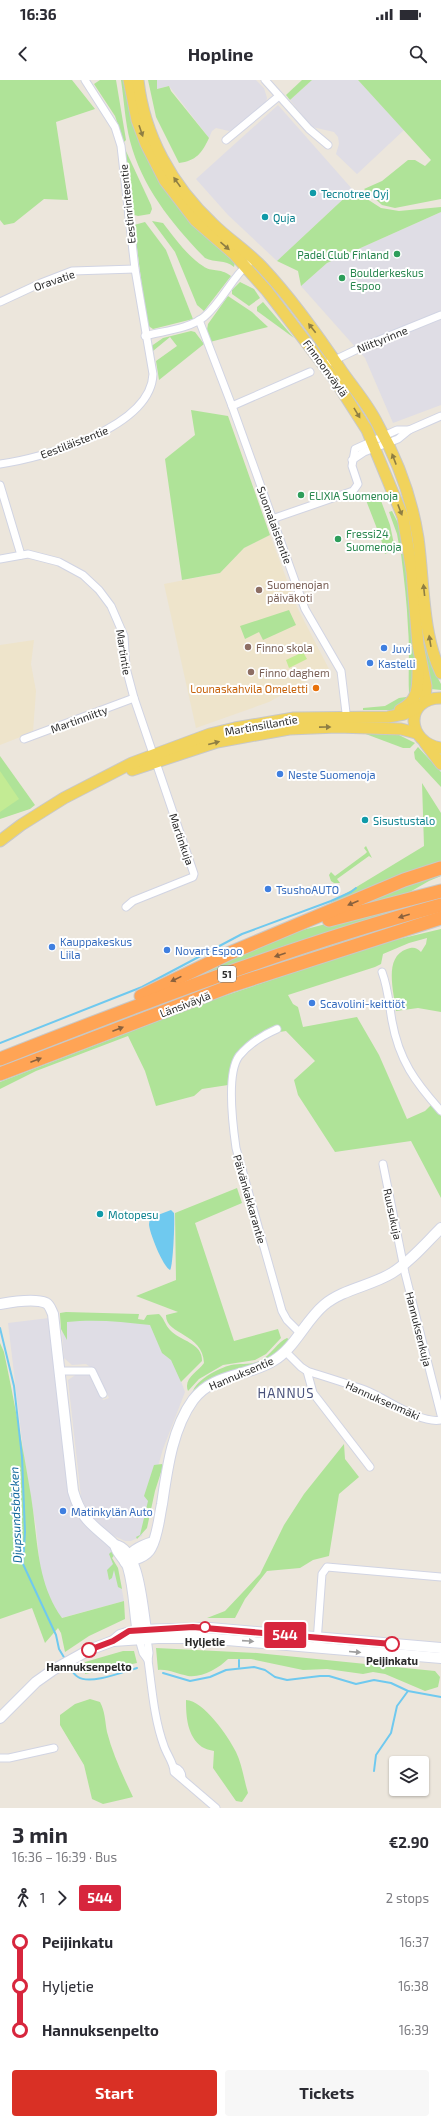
<!DOCTYPE html>
<html lang="en">
<head>
<meta charset="utf-8">
<style>
  body { margin:0; font-family:"Exo 2",sans-serif; background:#f7f7f7; color:#2b2b33; height:100vh; display:flex; flex-direction:column; font-size:15px; white-space:nowrap }
  * { box-sizing:border-box; margin:0 }
  p { font-size:13px; color:#7c7c81 }
  .icon { flex:none; width:22px; height:22px; fill:none; stroke:currentColor; stroke-width:2; stroke-linecap:round; stroke-linejoin:round }
  .map { position:relative; height:1728px; overflow:hidden }
  .drawer { display:flex; flex-direction:column; background:#fff; flex:1 }
  .drawer>* { flex:none }
  .badge { padding:0 8px; border-radius:3px; font-size:14px; line-height:26px }
  .buttons { position:absolute; left:389px; top:1676px; display:grid; gap:8px }
  .buttons a { display:grid; place-items:center; width:40px; height:40px; border-radius:4px; background:#fff; box-shadow:0 1px 3px #0004; font-size:20px }
  .map>.badge { position:absolute; translate:-50% -50%; box-shadow:0 0 0 2px #fff }
  .legs { display:flex; align-items:center; gap:6px; height:44px; padding:0 12px; font-size:13px }
  .legs p { margin-inline-start:auto }
  .head { display:flex; align-items:center; justify-content:space-between; height:68px; padding:0 12px }
  h1 { font-size:22px; font-weight:700; line-height:30px }
  .action { display:flex; gap:8px; margin-top:auto; padding:8px 12px }
  .action a { flex:1; height:46px; border-radius:4px; background:#d93025; color:#fff; font-size:16px; font-weight:700; line-height:46px; text-align:center }
  .action a+a { background:#f7f7f7; color:#2b2b33 }
  ul { padding:0 12px; list-style:none }
  li { display:flex; align-items:center; gap:14px; height:44px; font-size:15px }
  li i { display:grid; place-items:center; width:6px; height:100%; margin:0 5px; background:currentColor }
  li i::after { content:''; width:10px; height:10px; margin:-5px; border:3px solid; border-radius:50%; background:#fff }
  li p { margin-inline-start:auto }
  li:first-child i { background:linear-gradient(#0000 50%,currentColor 0) }
  li:last-child i { background:linear-gradient(currentColor 50%,#0000 0) }
  .status { display:flex; justify-content:space-between; align-items:center; height:28px; padding:0 20px; background:#fff; direction:ltr }
  .status svg { height:11px; fill:currentColor }
  header { display:flex; justify-content:space-between; align-items:center; height:52px; padding:0 12px; background:#fff; font-size:18px; font-weight:700 }
  .map>svg:first-child { display:block }
  .industrial { fill:#dfdde5 }
  .education { fill:#eee4cb }
  .green { fill:#afe398 }
  .pitch { fill:#c3eb94 }
  .water { fill:#6fc9ef }
  .lines { fill:none; stroke-linecap:round; stroke-linejoin:round }
  .stream { stroke:#6fc9ef; stroke-width:2 }
  .street-casing { stroke:#d1d4e3; stroke-width:9 }
  .secondary-casing { stroke:#d1d4e3; stroke-width:12 }
  .primary-casing { stroke:#c8c8c8; stroke-width:13 }
  .highway-casing { stroke:#c8c8c8; stroke-width:15 }
  .street { stroke:#fff; stroke-width:7 }
  .secondary { stroke:#fff; stroke-width:10 }
  .primary { stroke:#f1d35c; stroke-width:11 }
  .highway { stroke:#ffa455; stroke-width:13 }
  .oneway { fill:#8e7e43 }
  .oneway2 { fill:#8a613d }
  .oneway3 { fill:#9f9f9f }
  .line-1-casing { stroke:#fff; stroke-width:9 }
  .line-1 { stroke:#d7263d; stroke-width:6 }
  .culture-dot { fill:#0f9aa8; stroke:#fff; stroke-width:1.5 }
  .leisure-dot { fill:#2e9e5b; stroke:#fff; stroke-width:1.5 }
  .education-dot { fill:#8d6e63; stroke:#fff; stroke-width:1.5 }
  .shop-dot { fill:#3f7fe0; stroke:#fff; stroke-width:1.5 }
  .food-dot { fill:#e8710a; stroke:#fff; stroke-width:1.5 }
  .stop-1-dot { fill:#fff; stroke:#d7263d; stroke-width:2 }
  .labels { text-anchor:middle; dominant-baseline:central; stroke-width:4; stroke-linejoin:round; paint-order:stroke }
  .shield { fill:#fff; stroke:#6a6a6a; stroke-width:1 }
  .shield-label { font-size:10px; font-weight:bold; fill:#2a2a2a }
  .culture-label { font-size:11px; fill:#0d838f; stroke:#fff; text-anchor:start }
  .street-label { font-size:11px; fill:#2a2a2a; stroke:#fff }
  .leisure-label { font-size:11px; fill:#27864d; stroke:#fff; text-anchor:start }
  .education-label { font-size:11px; fill:#785e54; stroke:#fff; text-anchor:start }
  .shop-label { font-size:11px; fill:#366cbe; stroke:#fff; text-anchor:start }
  .food-label { font-size:11px; fill:#c56008; stroke:#fff; text-anchor:end }
  .stop-label { font-size:11px; font-weight:bold; fill:#2a2a2a; stroke:#fff }
  .water-label { font-size:12px; font-style:italic; fill:#0d669c; stroke:#fff }
  .quarter-label { font-size:13px; letter-spacing:1px; fill:#4a527b; stroke:#fff }
</style>
</head>
<body>
<div class="status"><b>16:36</b><svg viewBox="0 0 49 12"><path d="M0 12V9h3v3zM5 12V6h3v6zM10 12V3h3v9zM15 12V0h3v12zM26 1h20v11H26zM47 4h2v5h-2z"/></svg></div>
<header><svg class="icon" aria-label="back" viewBox="0 0 24 24"><path d="M15 5l-7 7 7 7"/></svg>Hopline<svg class="icon" aria-label="search" viewBox="0 0 24 24"><circle cx="10" cy="10" r="6"/><path d="M15 15l6 6"/></svg></header>
<div class="map">
<svg width="441" height="1728" viewBox="0 0 441 1728">
  <rect width="100%" height="100%" fill="#ece6dc"/>
  <g class="industrial">
    <polygon points="157,0 256,0 264,8 267,18 266,22 234,49 229,51 216,48 212,51 209,58 169,6 157,9"/>
    <polygon points="312,0 358,0 404,50 357,94 336,74 339,64 338,57 334,52 312,47 290,20"/>
    <polygon points="278,25 353,110 277,181 228,135 196,99"/>
    <polygon points="441,132 441,325 393,343 365,278 301,206 327,183"/>
    <polygon points="61,1237 97,1237 151,1243 172,1277 185,1312 163,1369 150,1414 142,1456 131,1461 125,1461 108,1453 90,1436 81,1417 68,1300 77,1294 89,1294 93,1298 103,1320 109,1318 95,1290 86,1284 72,1285 64,1278"/>
    <polygon points="49,1238 69,1416 75,1433 116,1473 112,1478 118,1488 124,1521 61,1538 50,1520 41,1498 36,1447 24,1377 8,1243"/>
  </g>
  <g class="education">
    <polygon points="270,455 297,527 329,589 269,622 196,648 164,504 220,493 244,468"/>
    <polygon points="34,560 31,584 36,611 33,652 0,665 0,565"/>
  </g>
  <g class="green">
    <polygon points="0,0 72,0 95,29 56,42 68,120 44,119 14,143 4,145 0,140"/>
    <polygon points="100,0 116,0 126,60 124,62 115,36 94,4"/>
    <path d="M121,0H125L127,17L235,182L234,187C225,179 215,183 205,178C172,144 142,107 130,61C125,41 124,20 121,0Z"/>
    <path d="M148,0H157V9L169,6L171,11L209,58C202,73 196,81 179,83L156,37Z"/>
    <polygon points="302,0 312,0 290,20 286,15"/>
    <polygon points="358,0 441,0 441,119 395,128 382,125 364,109 382,101 408,80 415,80 425,86 431,80"/>
    <polygon points="125,69 151,125 152,129 150,134 138,136 131,134"/>
    <polygon points="353,110 381,128 399,131 441,127 441,132 327,183 301,206 298,191 277,181"/>
    <path d="M152,141L163,143C174,157 187,176 203,186C212,193 219,187 231,196L204,231L197,225L175,172Z"/>
    <polygon points="145,142 166,170 193,239 153,249 147,245 134,145"/>
    <polygon points="240,202 254,209 260,218 249,226 232,214 232,210"/>
    <polygon points="228,216 252,232 268,247 210,262 207,250 208,244"/>
    <polygon points="263,222 294,258 257,231 257,227"/>
    <polygon points="191,251 195,252 204,264 159,300 156,281 177,266 170,257 153,271 150,271 150,267 163,258"/>
    <polygon points="191,330 228,336 270,455 244,468 220,493 182,500 165,379 195,355"/>
    <polygon points="364,415 380,418 390,445 395,469 385,474 381,459"/>
    <path d="M392,431L400,447L405,473L415,587L413,616L409,613C408,592 410,570 408,548C407,523 404,499 401,474H404L403,471H400L397,454L389,432Z"/>
    <polygon points="289,530 296,545 263,560 259,552 245,559 240,546"/>
    <polygon points="425,563 433,589 441,604 441,610 431,609 423,566"/>
    <polygon points="406,617 410,620 398,629 392,630 363,630 363,628 385,626 399,618"/>
    <polygon points="363,653 399,655 415,663 410,668 403,668"/>
    <polygon points="418,667 441,692 441,707 415,679 414,672"/>
    <polygon points="0,676 35,725 30,729 0,739"/>
    <polygon points="422,703 441,733 441,784 331,827 330,823 424,766"/>
    <polygon points="366,766 372,778 369,776 337,799 340,803 334,803 331,801 329,795 331,792 335,796 365,774 367,772 364,768"/>
    <polygon points="441,792 441,796 429,801 408,813 337,833"/>
    <polygon points="441,814 441,818 373,838 176,905 175,903 291,853"/>
    <path d="M441,829V833C291,876 145,931 0,988V984L262,885Z"/>
    <path d="M441,849V932L418,928L396,931C394,912 383,877 407,869C413,867 416,867 421,872L426,864L427,858L409,863L383,874L381,884L375,887L288,915L293,924L298,927L303,947L357,937L379,975L407,1039L425,1031L431,1025L441,1036V1118L411,1061L335,1072L298,1015L294,1000L315,981L286,951L259,955L246,966L228,1005L202,1009L194,1016L156,1026L145,991L128,956L36,991L0,1009V1002L215,919L378,864Z"/>
    <path d="M237,1108L242,1123L195,1143L234,1261L278,1249L281,1258L266,1274L255,1280L223,1285L199,1299L188,1311C183,1298 198,1292 204,1283C203,1253 165,1255 166,1235L178,1232L136,1216L176,1200L175,1133Z"/>
    <path d="M66,1232L139,1234L138,1239L144,1240L147,1235L159,1234C164,1238 165,1245 170,1250C180,1261 203,1263 202,1281L181,1302L171,1280L162,1273L150,1245C122,1242 96,1239 67,1242V1260L61,1249L60,1235V1233Z"/>
    <path d="M287,1258L290,1260C267,1286 223,1301 192,1316C192,1301 219,1288 231,1285C240,1283 251,1285 259,1281C271,1276 278,1261 287,1258Z"/>
    <path d="M0,1263L4,1272C14,1320 23,1368 31,1416C38,1459 36,1502 62,1538L124,1521L125,1539L89,1556L65,1572L61,1553L58,1548L45,1563L32,1528L0,1539Z"/>
    <polygon points="344,1364 345,1379 359,1397 339,1414 329,1476 313,1480 300,1488 267,1491 245,1519 235,1538 207,1538 225,1531 260,1494 284,1445 304,1414"/>
    <polygon points="162,1384 163,1386 155,1411 147,1448 137,1459 136,1457 140,1455 148,1421 144,1416 154,1385"/>
    <polygon points="112,1471 116,1473 112,1478 118,1488 122,1509 118,1507 114,1490 112,1498 109,1500 107,1490 113,1484 109,1474"/>
    <path d="M156,1568L257,1573L435,1591L440,1597L438,1607L425,1611L385,1594L373,1592L363,1594L327,1589L303,1590L251,1579H228C219,1588 202,1598 188,1596C177,1594 169,1589 158,1590Z"/>
    <polygon points="123,1571 134,1571 137,1583 85,1594 85,1582"/>
    <path d="M90,1619L100,1622C105,1631 105,1641 107,1652C113,1675 123,1696 133,1717L103,1724L92,1719L84,1685L60,1645V1635L75,1624Z"/>
    <path d="M186,1620C204,1621 228,1656 236,1672C242,1684 244,1700 248,1713L242,1722L236,1721L213,1688L214,1671C210,1670 205,1669 202,1667C187,1656 186,1636 186,1620Z"/>
  </g>
  <g class="pitch">
    <polygon points="303,572 307,579 289,588 286,580"/>
    <polygon points="0,691 19,719 0,732"/>
  </g>
  <path class="water" d="M171,1130L174,1133C175,1139 173,1187 170,1190C163,1187 149,1152 149,1144L150,1138Z"/>
  <g class="lines">
    <g class="stream">
      <polyline points="0,963 142,907 242,854 331,821 351,812 356,808"/>
      <polyline points="0,1248 14,1306 22,1377 25,1452 23,1484 56,1555 59,1569 65,1579"/>
      <polyline points="239,1580 239,1587"/>
      <path d="M68,1584C71,1589 73,1594 78,1597C90,1605 123,1592 137,1588"/>
      <polyline points="163,1593 190,1601 210,1597 226,1590 254,1587 265,1590 275,1597 287,1600 320,1596 329,1596 356,1604 374,1600 391,1603 408,1611 441,1617"/>
      <polyline points="374,1691 376,1675 391,1653 397,1626 408,1611"/>
    </g>
    <defs>
      <g id="street">
        <polyline points="265,0 309,49 328,65"/>
        <polyline points="226,60 279,16"/>
        <polyline points="0,222 41,203 72,191 135,189"/>
        <polyline points="199,240 232,326 305,529 341,591 347,641"/>
        <path d="M145,256C163,251 189,249 204,237C222,222 231,199 248,184"/>
        <polyline points="324,285 362,267 441,235"/>
        <polyline points="232,326 310,292"/>
        <polyline points="352,380 364,372 398,359 409,350 441,336"/>
        <path d="M0,384C43,378 151,348 153,294L135,189L121,66L115,47L85,0"/>
        <polyline points="0,405 21,475"/>
        <polyline points="272,439 353,411 358,404 352,386 355,369 397,350 409,350"/>
        <polyline points="0,479 28,474 59,482 83,495 99,510 111,526 124,556 126,588 134,618 194,794 193,797 133,821 126,827"/>
        <polyline points="24,659 134,618"/>
        <path d="M382,892C388,908 389,924 392,941C399,980 415,1002 441,1031"/>
        <path d="M277,949C263,955 249,964 239,976C226,994 233,1047 236,1068L282,1231L287,1240L300,1253"/>
        <polyline points="383,1084 405,1193 441,1335"/>
        <path d="M285,1271L301,1287L307,1291C326,1297 346,1303 365,1310C386,1318 419,1344 441,1340"/>
        <polyline points="60,1291 92,1291 103,1314"/>
        <polyline points="307,1291 313,1313 370,1387"/>
        <path d="M147,1558L149,1573L148,1580C152,1608 154,1639 164,1666C167,1675 174,1683 174,1692L216,1728"/>
        <polyline points="139,1559 143,1573 148,1580"/>
        <polyline points="317,1562 322,1494 327,1487 441,1497"/>
        <polyline points="0,1678 9,1678 54,1668"/>
        <path d="M174,1687C180,1689 182,1692 182,1698"/>
      </g>
      <g id="secondary">
        <path d="M0,1224C11,1222 35,1218 46,1223C50,1225 51,1230 53,1234L73,1411C82,1442 94,1445 115,1465C117,1474 125,1479 128,1487C135,1510 134,1535 139,1559"/>
        <path d="M115,1465C141,1470 142,1533 147,1555"/>
        <path d="M126,1480C131,1470 143,1465 153,1462"/>
        <path d="M125,1482C134,1481 147,1476 151,1468C158,1455 159,1438 162,1424C167,1390 172,1349 193,1320C213,1293 247,1297 273,1281C295,1268 305,1241 324,1225C343,1209 371,1206 392,1193C411,1181 426,1163 441,1148"/>
        <polyline points="113,1561 158,1558 204,1558 441,1578"/>
        <polyline points="0,1638 36,1602 53,1590 89,1570 113,1561 120,1555 137,1550 210,1548 441,1568"/>
      </g>
      <g id="primary">
        <polyline points="129,0 137,40 146,64 165,101 195,140 234,174 267,211 335,300 367,350 403,437 412,492 418,565 426,606 425,621"/>
        <path d="M138,0C144,55 172,106 213,144C228,159 247,171 262,187C292,219 319,257 343,293C355,310 369,326 378,345C397,379 412,419 418,458C424,501 422,554 441,593"/>
        <path d="M441,618C404,618 406,663 441,668"/>
        <path d="M400,630C418,621 418,608 418,591"/>
        <polyline points="425,663 441,684"/>
        <polyline points="132,690 217,662 289,649 337,647 401,649 416,653"/>
        <polyline points="0,761 21,745 64,718 132,683 210,654 235,648 294,638 388,637 404,634 418,627"/>
      </g>
      <g id="highway">
        <polyline points="329,840 441,811"/>
        <polyline points="141,916 230,873 404,800 441,788"/>
        <path d="M0,979C145,922 291,866 441,825"/>
        <polyline points="0,994 233,905 441,838"/>
      </g>
    </defs>
    <use href="#street" class="street-casing"/>
    <use href="#secondary" class="secondary-casing"/>
    <use href="#primary" class="primary-casing"/>
    <use href="#highway" class="highway-casing"/>
    <use href="#street" class="street"/>
    <use href="#secondary" class="secondary"/>
    <use href="#primary" class="primary"/>
    <use href="#highway" class="highway"/>
  </g>
  <defs><path id="oneway-solid" d="M-6-.8H1V-3.2L6.5 0L1 3.2V.8H-6Z"/></defs>
  <g class="oneway">
    <use href="#oneway-solid" transform="translate(141 51) rotate(71)"/>
    <use href="#oneway-solid" transform="translate(177 102) rotate(-125)"/>
    <use href="#oneway-solid" transform="translate(225 166) rotate(41)"/>
    <use href="#oneway-solid" transform="translate(312 248) rotate(-128)"/>
    <use href="#oneway-solid" transform="translate(357 333) rotate(59)"/>
    <use href="#oneway-solid" transform="translate(394 379) rotate(-111)"/>
    <use href="#oneway-solid" transform="translate(400 430) rotate(69)"/>
    <use href="#oneway-solid" transform="translate(424 510) rotate(-96)"/>
    <use href="#oneway-solid" transform="translate(430 561) rotate(-99)"/>
    <use href="#oneway-solid" transform="translate(325 647) rotate(-1)"/>
    <use href="#oneway-solid" transform="translate(214 663) rotate(-15)"/>
  </g>
  <g class="oneway2">
    <use href="#oneway-solid" transform="translate(353 823) rotate(157)"/>
    <use href="#oneway-solid" transform="translate(404 836) rotate(163)"/>
    <use href="#oneway-solid" transform="translate(280 875) rotate(161)"/>
    <use href="#oneway-solid" transform="translate(176 899) rotate(154)"/>
    <use href="#oneway-solid" transform="translate(118 949) rotate(-21)"/>
    <use href="#oneway-solid" transform="translate(36 980) rotate(-21)"/>
  </g>
  <g class="oneway3">
    <use href="#oneway-solid" transform="translate(248 1561) rotate(4)"/>
    <use href="#oneway-solid" transform="translate(355 1572) rotate(5)"/>
  </g>
  <g class="lines">
    <defs>
      <polyline id="line-1" points="89,1570 113,1561 129,1551 193,1547 392,1564"/>
    </defs>
    <use href="#line-1" class="line-1-casing"/>
    <use href="#line-1" class="line-1"/>
  </g>
  <g class="culture-dot">
    <circle cx="313" cy="113" r="4"/>
    <circle cx="265" cy="137" r="4"/>
    <circle cx="365" cy="740" r="4"/>
    <circle cx="100" cy="1134" r="4"/>
  </g>
  <g class="leisure-dot">
    <circle cx="397" cy="174" r="4"/>
    <circle cx="342" cy="198" r="4"/>
    <circle cx="301" cy="415" r="4"/>
    <circle cx="338" cy="459" r="4"/>
  </g>
  <g class="education-dot">
    <circle cx="259" cy="510" r="4"/>
    <circle cx="248" cy="567" r="4"/>
    <circle cx="251" cy="592" r="4"/>
  </g>
  <g class="shop-dot">
    <circle cx="384" cy="568" r="4"/>
    <circle cx="370" cy="583" r="4"/>
    <circle cx="280" cy="694" r="4"/>
    <circle cx="268" cy="809" r="4"/>
    <circle cx="52" cy="867" r="4"/>
    <circle cx="167" cy="870" r="4"/>
    <circle cx="312" cy="923" r="4"/>
    <circle cx="63" cy="1431" r="4"/>
  </g>
  <circle class="food-dot" cx="316" cy="608" r="4"/>
  <g class="stop-1-dot">
    <circle cx="205" cy="1547" r="5"/>
    <circle cx="392" cy="1564" r="7"/>
    <circle cx="89" cy="1570" r="7"/>
  </g>
  <g class="labels">
    <rect class="shield" x="218" y="886" width="18" height="16" rx="3"/>
    <g class="shield-label">
      <text x="227" y="894">51</text>
    </g>
    <g class="culture-label">
      <text x="321" y="113">Tecnotree Oyj</text>
      <text x="273" y="137">Quja</text>
      <text x="373" y="740">Sisustustalo</text>
      <text x="108" y="1134">Motopesu</text>
    </g>
    <g class="street-label">
      <text transform="translate(127 124) rotate(-96)">Eestinrinteentie</text>
      <text transform="translate(54 200) rotate(-19)">Oravatie</text>
      <text transform="translate(382 259) rotate(-22)">Niittyrinne</text>
      <text transform="translate(326 288) rotate(54)">Finnoonväylä</text>
      <text transform="translate(74 362) rotate(-21)">Eestiläistentie</text>
      <text transform="translate(275 445) rotate(70)">Suomalaistentie</text>
      <text transform="translate(124 572) rotate(81)">Martintie</text>
      <text transform="translate(79 639) rotate(-20)">Martinniitty</text>
      <text transform="translate(261 645) rotate(-10)">Martinsillantie</text>
      <text transform="translate(182 759) rotate(71)">Martinkuja</text>
      <text transform="translate(185 924) rotate(-21)">Länsiväylä</text>
      <text transform="translate(250 1119) rotate(74)">Päivänkakkarantie</text>
      <text transform="translate(393 1134) rotate(78)">Ruusukuja</text>
      <text transform="translate(419 1249) rotate(76)">Hannuksenkuja</text>
      <text transform="translate(241 1293) rotate(-23)">Hannuksentie</text>
      <text transform="translate(383 1320) rotate(24)">Hannuksenmäki</text>
    </g>
    <g class="leisure-label">
      <text x="389" y="174" text-anchor="end">Padel Club Finland</text>
      <text x="350" y="192">Boulderkeskus<tspan x="350" dy="13">Espoo</tspan></text>
      <text x="309" y="415">ELIXIA Suomenoja</text>
      <text x="346" y="453">Fressi24<tspan x="346" dy="13">Suomenoja</tspan></text>
    </g>
    <g class="education-label">
      <text x="267" y="504">Suomenojan<tspan x="267" dy="13">päiväkoti</tspan></text>
      <text x="256" y="567">Finno skola</text>
      <text x="259" y="592">Finno daghem</text>
    </g>
    <g class="shop-label">
      <text x="392" y="568">Juvi</text>
      <text x="378" y="583">Kastelli</text>
      <text x="288" y="694">Neste Suomenoja</text>
      <text x="276" y="809">TsushoAUTO</text>
      <text x="60" y="861">Kauppakeskus<tspan x="60" dy="13">Liila</tspan></text>
      <text x="175" y="870">Novart Espoo</text>
      <text x="320" y="923">Scavolini-keittiöt</text>
      <text x="71" y="1431">Matinkylän Auto</text>
    </g>
    <g class="food-label">
      <text x="308" y="608">Lounaskahvila Omeletti</text>
    </g>
    <g class="stop-label">
      <text x="205" y="1561">Hyljetie</text>
      <text x="392" y="1580">Peijinkatu</text>
      <text x="89" y="1586">Hannuksenpelto</text>
    </g>
    <g class="water-label">
      <text transform="translate(15 1435) rotate(-92)">Djupsundsbäcken</text>
    </g>
    <g class="quarter-label">
      <text x="286" y="1313">HANNUS</text>
    </g>
  </g>
</svg>
<div class="buttons">
<a><svg class="icon" aria-label="layers" viewBox="0 0 24 24"><path d="M12 4l9 5-9 5-9-5zM3 14l9 5 9-5"/></svg></a>
</div>
<b class="badge" style="left:285px;top:1555px;background:#d7263d;color:#fff">544</b>
</div>
<section class="drawer">
<div class="head"><div><h1>3 min</h1><p>16:36 – 16:39 · Bus</p></div><b>€2.90</b></div>
<div class="legs"><svg class="icon" aria-label="walk" viewBox="0 0 24 24"><circle cx="13" cy="4" r="2"/><path d="M13 8l-2 6 4 7M11 14l-3 7M7 12l3-4h3l4 4"/></svg>1<svg class="icon" aria-label="forward" viewBox="0 0 24 24"><path d="M9 5l7 7-7 7"/></svg><b class="badge" style="background:#d7263d;color:#fff">544</b><p>2 stops</p></div>
<ul>
<li><i style="color:#d7263d"></i><b>Peijinkatu</b><p>16:37</p></li>
<li><i style="color:#d7263d"></i><span>Hyljetie</span><p>16:38</p></li>
<li><i style="color:#d7263d"></i><b>Hannuksenpelto</b><p>16:39</p></li>
</ul>
<div class="action"><a>Start</a><a>Tickets</a></div>
</section>
</body>
</html>
